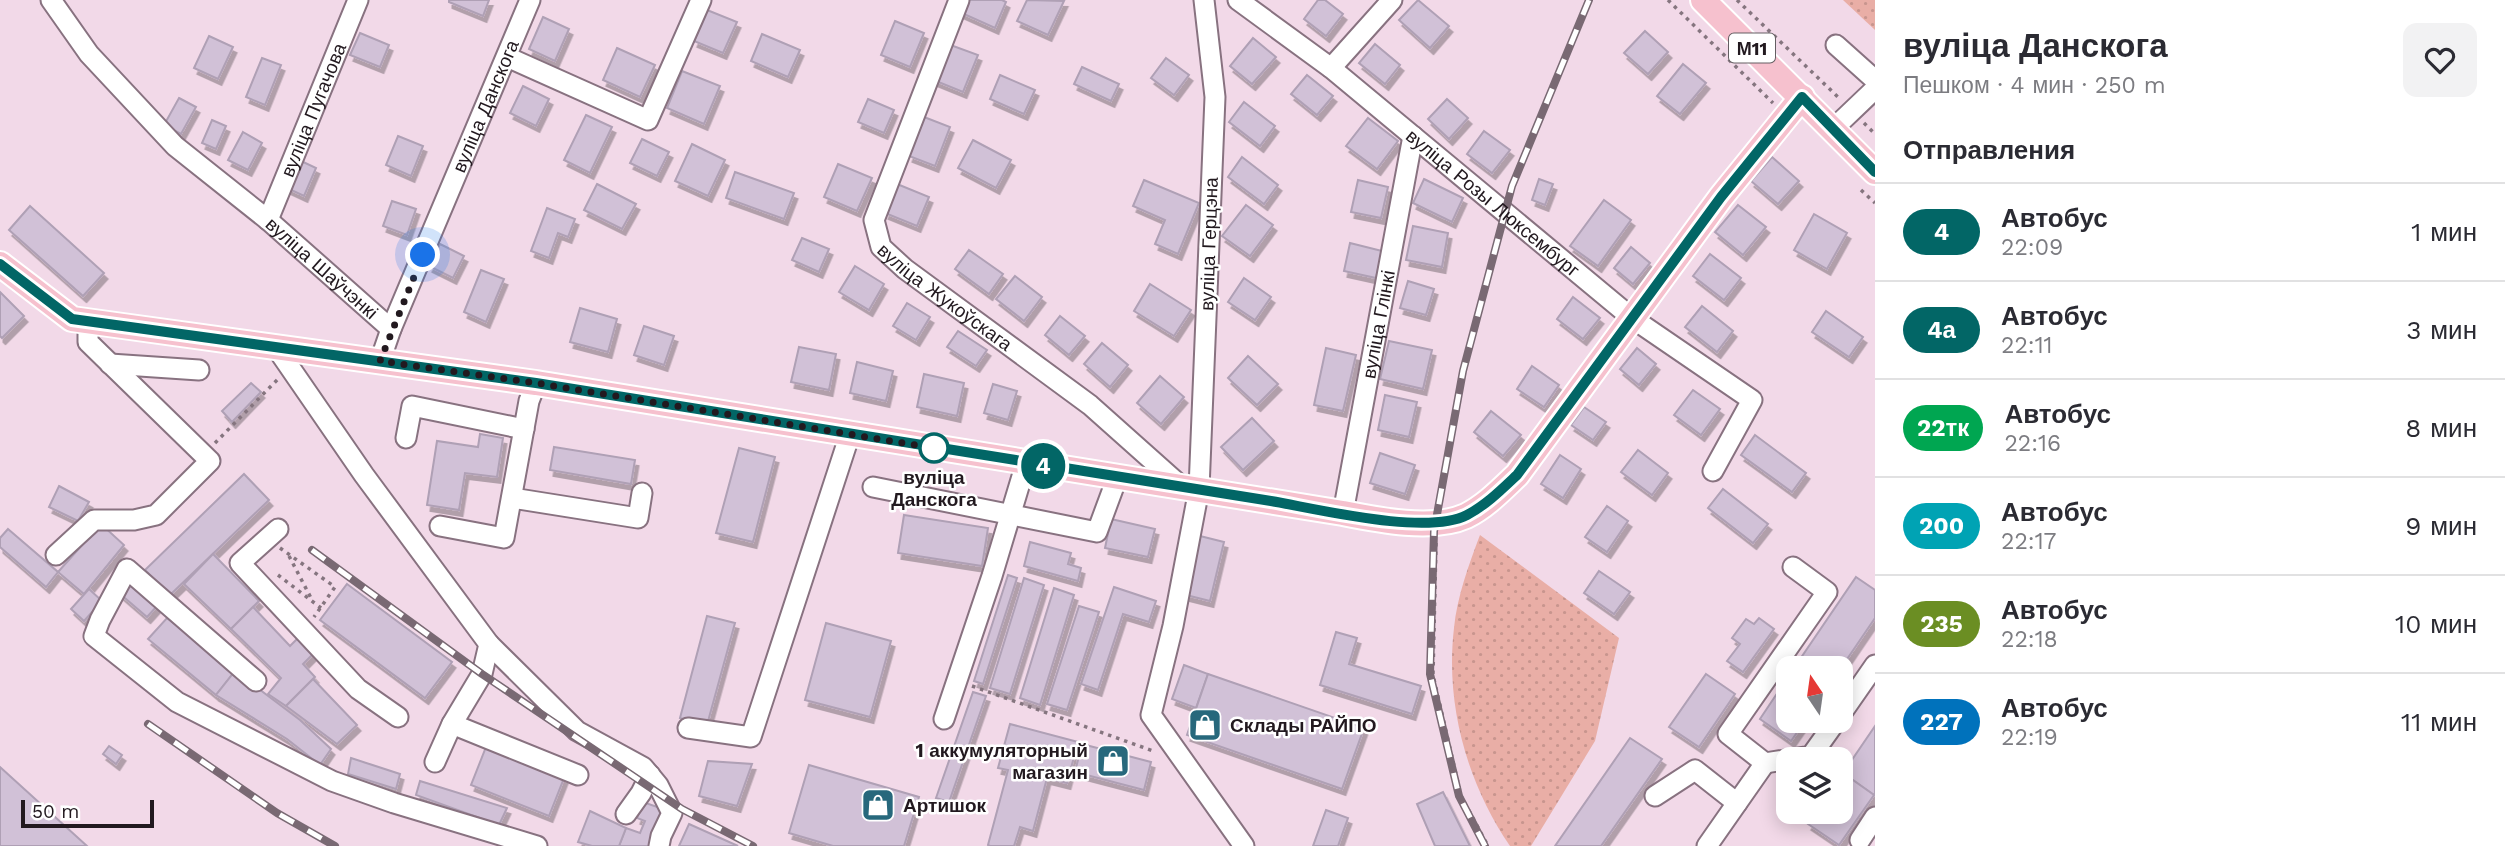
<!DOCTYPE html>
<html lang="ru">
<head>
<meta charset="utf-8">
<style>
  body { margin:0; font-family:"Work Sans",sans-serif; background:#f2f2f3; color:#2b2b33; height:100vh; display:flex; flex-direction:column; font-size:26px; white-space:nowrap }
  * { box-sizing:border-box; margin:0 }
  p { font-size:23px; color:#7c7c81 }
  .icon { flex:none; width:38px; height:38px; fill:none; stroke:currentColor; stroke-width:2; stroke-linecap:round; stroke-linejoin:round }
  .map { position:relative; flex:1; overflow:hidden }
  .drawer { display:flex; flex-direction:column; background:#fff; width:630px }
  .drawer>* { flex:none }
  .badge { padding:0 14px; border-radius:23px; font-size:24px; line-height:46px }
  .needle { width:46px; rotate:347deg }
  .fabs { position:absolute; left:1776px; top:656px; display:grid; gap:14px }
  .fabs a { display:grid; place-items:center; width:77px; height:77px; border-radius:14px; background:#fff; box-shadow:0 4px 18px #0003; font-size:35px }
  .scale { position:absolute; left:21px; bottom:18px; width:133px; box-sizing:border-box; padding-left:7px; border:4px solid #22191f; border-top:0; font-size:19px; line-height:24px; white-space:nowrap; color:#22191f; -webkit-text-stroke:5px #fff; paint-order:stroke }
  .you { position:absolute; width:35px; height:35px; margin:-18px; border:5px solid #fff; border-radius:50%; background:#1a73e8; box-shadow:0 0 0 10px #1a73e833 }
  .map>.badge { position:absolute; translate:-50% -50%; box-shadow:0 0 0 4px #fff }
  h2 { padding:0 28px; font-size:26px; line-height:63px }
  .round { display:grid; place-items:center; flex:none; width:74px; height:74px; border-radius:14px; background:#f2f2f3 }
  .summary { display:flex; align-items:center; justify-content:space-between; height:119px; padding:0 28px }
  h1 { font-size:33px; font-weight:700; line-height:52px }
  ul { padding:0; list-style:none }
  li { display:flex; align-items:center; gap:21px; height:98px; padding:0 28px; border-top:2px solid #e1e1e2 }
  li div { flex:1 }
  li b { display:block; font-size:26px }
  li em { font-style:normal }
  li .badge { min-width:77px; font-weight:700; text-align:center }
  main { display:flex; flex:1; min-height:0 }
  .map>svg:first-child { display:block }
  .grass { fill:url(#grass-dots) }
  .building { fill:#d1c1d7; stroke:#afa0b5; stroke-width:2; filter:url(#shadow) }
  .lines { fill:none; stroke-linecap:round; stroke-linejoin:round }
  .minor-casing { stroke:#887280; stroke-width:23 }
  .major-casing { stroke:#fff; stroke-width:28 }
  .path { stroke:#85757f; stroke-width:3.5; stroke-dasharray:3.5 5; stroke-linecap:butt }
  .minor { stroke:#fff; stroke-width:19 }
  .major { stroke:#f6c1ce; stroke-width:24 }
  .rail-casing { stroke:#796973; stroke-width:8 }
  .rail { stroke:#fff; stroke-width:5; stroke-dasharray:16; stroke-linecap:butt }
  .line-casing { stroke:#fff; stroke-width:16 }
  .line { stroke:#026666; stroke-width:10 }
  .walk { stroke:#22191f; stroke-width:7; stroke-dasharray:0 12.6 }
  .stop-dot { fill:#fff; stroke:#026666; stroke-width:3.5 }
  .labels { text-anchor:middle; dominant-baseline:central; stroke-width:5; stroke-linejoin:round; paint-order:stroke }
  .shield { fill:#fff; stroke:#645e62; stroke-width:2 }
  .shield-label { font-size:18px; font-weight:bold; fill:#22191f }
  .street-label { font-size:19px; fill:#22191f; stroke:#fff }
  .stop-label { font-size:19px; font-weight:bold; fill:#22191f; stroke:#fff }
  .poi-label { font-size:19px; font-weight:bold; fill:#22191f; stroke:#fff; text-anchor:start }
</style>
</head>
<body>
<main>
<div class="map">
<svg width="1875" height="846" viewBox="0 0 1875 846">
  <defs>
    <pattern id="grass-dots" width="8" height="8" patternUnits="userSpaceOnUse" patternTransform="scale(1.75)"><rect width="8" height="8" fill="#e9aea6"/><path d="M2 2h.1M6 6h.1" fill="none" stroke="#c8958e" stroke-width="1.8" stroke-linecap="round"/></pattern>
    <filter id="shadow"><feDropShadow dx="3.5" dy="6" stdDeviation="0" flood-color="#0004"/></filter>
  </defs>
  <rect width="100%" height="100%" fill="#f2d9e8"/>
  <g class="grass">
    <polygon points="1843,0 1875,0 1875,30"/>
    <path d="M1480,535L1619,638L1595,741L1531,846H1510C1467,783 1445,705 1454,628C1457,597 1469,564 1480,535Z"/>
  </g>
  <g class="building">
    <polygon points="449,0 489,0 483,16 449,2"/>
    <polygon points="960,0 1002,0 1006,2 995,28 955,10"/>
    <polygon points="1027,0 1064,1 1048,35 1017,21"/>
    <polygon points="1318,0 1325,0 1343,14 1326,36 1304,19"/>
    <polygon points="1418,0 1449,26 1430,48 1399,20"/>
    <polygon points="707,10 737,22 723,53 694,41"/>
    <polygon points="543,17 569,29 555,61 529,49"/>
    <polygon points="895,21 924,33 910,67 881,55"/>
    <polygon points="1645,31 1668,52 1648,74 1624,53"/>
    <polygon points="360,33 389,45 380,67 350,55"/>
    <polygon points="762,34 800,50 788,77 751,61"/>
    <polygon points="209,36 233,47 218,79 194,68"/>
    <polygon points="1253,38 1276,57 1252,84 1230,66"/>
    <polygon points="945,43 978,55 963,92 931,79"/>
    <polygon points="1375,44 1400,65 1385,84 1359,63"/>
    <polygon points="617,48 655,65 640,97 603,80"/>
    <polygon points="262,58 281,65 265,105 246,97"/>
    <polygon points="1166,58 1189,75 1174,95 1151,78"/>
    <polygon points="1683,64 1706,83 1680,114 1657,96"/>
    <polygon points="1082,67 1119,84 1111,101 1074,84"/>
    <polygon points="682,71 720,86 704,124 667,108"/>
    <polygon points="1000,75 1035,90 1024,114 990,99"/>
    <polygon points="1307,75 1333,96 1317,115 1291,94"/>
    <polygon points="523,86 549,99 536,126 510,113"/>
    <polygon points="179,98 196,107 181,134 164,125"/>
    <polygon points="868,99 894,110 884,133 858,122"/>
    <polygon points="1447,99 1468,118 1449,139 1428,119"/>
    <polygon points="1244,102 1275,126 1260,146 1229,122"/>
    <polygon points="586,115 612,127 590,173 564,160"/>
    <polygon points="924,117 950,127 935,166 909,156"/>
    <polygon points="1368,118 1398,141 1377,169 1346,146"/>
    <polygon points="212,120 226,126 216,149 202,143"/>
    <polygon points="1484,131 1510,150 1492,173 1467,154"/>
    <polygon points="243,132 262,143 248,170 228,160"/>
    <polygon points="398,136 423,146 411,176 386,165"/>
    <polygon points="642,139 669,152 657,176 630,163"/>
    <polygon points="973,140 1011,160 996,188 958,168"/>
    <polygon points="692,144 725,160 708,196 675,181"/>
    <polygon points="1242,157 1278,185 1264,204 1228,177"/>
    <polygon points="1772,157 1799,181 1778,204 1751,181"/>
    <polygon points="299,160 316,168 304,196 287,188"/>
    <polygon points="838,164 872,178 857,211 824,197"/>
    <polygon points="735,172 794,193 784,219 726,198"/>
    <polygon points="1424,179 1463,198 1452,222 1413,203"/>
    <polygon points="1539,179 1553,184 1545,205 1532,200"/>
    <polygon points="1144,180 1199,203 1178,254 1155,244 1165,220 1133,206"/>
    <polygon points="1358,180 1388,187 1381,218 1351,212"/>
    <polygon points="597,184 636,204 622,229 584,210"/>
    <polygon points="897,184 929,197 917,226 885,213"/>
    <polygon points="1604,200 1631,220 1598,266 1570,246"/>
    <polygon points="392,201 416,209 407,235 383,226"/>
    <polygon points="1246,205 1273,225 1250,256 1222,236"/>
    <polygon points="1738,205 1766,227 1743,255 1715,232"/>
    <polygon points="30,206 104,273 83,296 9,230"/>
    <polygon points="547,208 575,219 568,237 558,233 549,258 531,251"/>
    <polygon points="1814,214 1847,233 1827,269 1794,250"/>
    <polygon points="1413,226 1448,233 1442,267 1406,260"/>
    <polygon points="802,238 829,249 819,272 792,260"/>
    <polygon points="1350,243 1382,251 1376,278 1344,271"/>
    <polygon points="440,244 464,256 453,278 429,266"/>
    <polygon points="1631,247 1650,263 1633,284 1614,268"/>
    <polygon points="969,250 1003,274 989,294 955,269"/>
    <polygon points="1710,254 1741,278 1724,300 1693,276"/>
    <polygon points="855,266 884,284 869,310 839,292"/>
    <polygon points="481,270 504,279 486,322 464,312"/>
    <polygon points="1015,276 1042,297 1024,321 996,299"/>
    <polygon points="1244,278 1271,297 1255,320 1228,302"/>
    <polygon points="1408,281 1434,289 1426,315 1400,308"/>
    <polygon points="1150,284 1191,310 1174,336 1134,311"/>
    <polygon points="0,292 24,316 2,338 0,336"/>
    <polygon points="1573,297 1600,318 1583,339 1557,319"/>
    <polygon points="907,303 930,317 916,340 893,326"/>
    <polygon points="1702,306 1733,331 1717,352 1685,327"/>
    <polygon points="580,308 617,319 608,352 570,342"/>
    <polygon points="1826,311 1863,337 1849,357 1812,332"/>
    <polygon points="1060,316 1085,336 1069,355 1045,335"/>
    <polygon points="644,326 674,336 664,365 634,355"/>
    <polygon points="958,331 987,350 976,366 947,347"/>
    <polygon points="1389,341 1432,350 1423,389 1380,379"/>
    <polygon points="1102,343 1128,365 1110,387 1084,364"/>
    <polygon points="799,347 836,354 829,390 791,382"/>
    <polygon points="1326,348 1356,355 1343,411 1314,405"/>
    <polygon points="1637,348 1656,364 1639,385 1620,369"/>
    <polygon points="1248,356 1278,384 1257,405 1228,378"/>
    <polygon points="857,362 893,371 886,401 850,393"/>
    <polygon points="1532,366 1559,385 1544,407 1517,389"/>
    <polygon points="924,374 964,383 957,416 917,407"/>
    <polygon points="1160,376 1184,397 1161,424 1137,403"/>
    <polygon points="251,383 261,392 232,422 222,411"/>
    <polygon points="993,384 1017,391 1008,420 984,413"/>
    <polygon points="1693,390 1720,409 1701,435 1674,415"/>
    <polygon points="1385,395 1417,402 1409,437 1378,430"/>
    <polygon points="1584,407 1606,422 1593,440 1571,425"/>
    <polygon points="1491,411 1521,435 1503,456 1474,432"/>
    <polygon points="1252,418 1274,441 1243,470 1221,447"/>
    <polygon points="480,434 503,438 497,477 465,473 459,510 427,505 437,441 478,447"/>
    <polygon points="1755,435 1806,473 1792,492 1741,455"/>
    <polygon points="554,447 635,460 631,484 550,470"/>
    <polygon points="739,448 775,457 753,542 716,533"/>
    <polygon points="1638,450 1668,473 1652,495 1621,472"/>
    <polygon points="1380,453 1415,465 1405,494 1370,483"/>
    <polygon points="1560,455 1581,469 1563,498 1541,484"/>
    <polygon points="244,474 269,500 170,595 145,570"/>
    <polygon points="59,486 89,502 78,521 49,507"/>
    <polygon points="1723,489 1768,524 1753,543 1708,508"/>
    <polygon points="1607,506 1628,521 1607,552 1585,537"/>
    <polygon points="904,515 988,528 982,566 898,553"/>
    <polygon points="1111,519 1155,529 1148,557 1105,548"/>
    <polygon points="101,524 124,545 84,594 58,572"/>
    <polygon points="8,529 58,572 46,587 0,547 0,538"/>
    <polygon points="1200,536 1224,542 1210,601 1186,595"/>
    <polygon points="1030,542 1071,553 1068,564 1081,568 1078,581 1024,566"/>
    <polygon points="213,554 259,601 231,629 184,584"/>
    <polygon points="1599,571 1630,592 1614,614 1584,593"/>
    <polygon points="1008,575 1017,578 983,684 974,681"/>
    <polygon points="1856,577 1875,590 1875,618 1841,668 1794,668"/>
    <polygon points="1024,578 1044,585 1010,694 990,688"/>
    <polygon points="130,580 158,605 147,617 119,593"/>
    <polygon points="347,584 452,662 425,698 320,620"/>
    <polygon points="1114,587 1156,601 1149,622 1123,614 1098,690 1081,684"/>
    <polygon points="1054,588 1074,595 1040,705 1020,698"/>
    <polygon points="89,589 102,601 84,621 71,609"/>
    <polygon points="1079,606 1099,612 1067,710 1047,704"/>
    <polygon points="253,607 290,646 298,638 313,654 303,664 315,677 286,706 268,694 281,678 231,629"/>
    <polygon points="707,616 735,623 707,725 680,718"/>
    <polygon points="167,618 235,671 216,695 148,639"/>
    <polygon points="1759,618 1774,629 1743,672 1727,661 1740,644 1732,638 1746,619 1754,624"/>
    <polygon points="826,623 891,641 870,717 805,700"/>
    <polygon points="1336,632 1357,638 1349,664 1421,686 1412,714 1320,685"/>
    <polygon points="1184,665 1208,674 1196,708 1172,699"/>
    <polygon points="235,671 300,720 331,749 320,765 287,739 216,695"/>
    <polygon points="1208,674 1364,728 1342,789 1187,735"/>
    <polygon points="1706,674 1735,694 1699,747 1669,727"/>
    <polygon points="1788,677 1788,721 1805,721 1791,741 1760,719"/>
    <polygon points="313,679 357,725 337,744 286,706"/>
    <polygon points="973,692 986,696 949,802 936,798"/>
    <polygon points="1010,724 1078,742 1067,783 1047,778 1033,831 1020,827 1014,846 990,846 988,845 1008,770 998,768"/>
    <polygon points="1875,726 1875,793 1874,795 1843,773"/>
    <polygon points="1630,738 1662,759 1601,846 1555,846"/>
    <polygon points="1082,744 1151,762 1144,790 1075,772"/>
    <polygon points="109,746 122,755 116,764 103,754"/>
    <polygon points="486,747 564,778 549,816 471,785"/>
    <polygon points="351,758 400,774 396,789 348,774"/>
    <polygon points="708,761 752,764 737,806 699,796"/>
    <polygon points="809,765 919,797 904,846 833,846 789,833"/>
    <polygon points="0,767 87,846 0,846"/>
    <polygon points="1843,773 1874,795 1839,845 1808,824 1816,812 1841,812"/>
    <polygon points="420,781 507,808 499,825 416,795"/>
    <polygon points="1443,792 1470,846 1435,846 1417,804"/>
    <polygon points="643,802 663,809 649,846 619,846 626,828 640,833 645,821 637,818"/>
    <polygon points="1326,810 1348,818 1338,846 1313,846"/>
    <polygon points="590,811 626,828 619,846 592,846 578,842"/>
    <polygon points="689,824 738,846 679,846"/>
  </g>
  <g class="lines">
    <defs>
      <g id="minor">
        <path id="s1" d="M51,0L89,54L175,146L268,220L391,329L380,361"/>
        <path id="s2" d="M959,0L874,220L881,247L905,269L1090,405L1182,487"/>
        <polyline points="1204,0 1215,97 1199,489 1173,626 1151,715 1244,846"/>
        <path id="s3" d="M1238,0L1331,68L1632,318L1752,400L1713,471"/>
        <polyline points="1836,45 1875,80"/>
        <polyline points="507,57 648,120 701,0"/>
        <polyline points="1331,68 1392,0"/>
        <polyline points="1833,129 1875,89"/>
        <path id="s4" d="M268,220L358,0"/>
        <path id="s5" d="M391,329L530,0"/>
        <polyline points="278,346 282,356 364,475 489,644 482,674 452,724 435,762"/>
        <polyline points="110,364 199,370"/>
        <polyline points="406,438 412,406 524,429"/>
        <polyline points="873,487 1097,532 1117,478"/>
        <polyline points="512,498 638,518 642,493"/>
        <path id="s6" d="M1343,513L1413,136"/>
        <polyline points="440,526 504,538 529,401 536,383"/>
        <polyline points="278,529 240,563 358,689 398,717"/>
        <polyline points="56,555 94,520 134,520 156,515 210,461 88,342 88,321"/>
        <polyline points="1793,567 1827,592 1728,734 1765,763 1811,756 1836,721"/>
        <polyline points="489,644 577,731 643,767 658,785 672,813 661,836 659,846"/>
        <polyline points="256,681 127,569 100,620 94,636 177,702 332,781 394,803 537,846"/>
        <polyline points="1841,714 1875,665"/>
        <polyline points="944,719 992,576 1026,463"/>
        <polyline points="452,724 578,775"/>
        <polyline points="688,728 751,737 850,434"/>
        <polyline points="1655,796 1695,770 1737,803"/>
        <polyline points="626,814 641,793 650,775"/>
        <polyline points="1860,840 1875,817"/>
        <polyline points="1707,846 1765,763"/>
      </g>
      <g id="major">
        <polyline points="1703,0 1875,172"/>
        <path d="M0,264L72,319L536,383L1343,513C1378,520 1433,531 1466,516C1486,506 1501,490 1517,475L1721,197L1802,97"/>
      </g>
    </defs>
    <use href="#minor" class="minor-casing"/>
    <use href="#major" class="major-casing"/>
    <g class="path">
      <polyline points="1668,0 1773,103"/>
      <polyline points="1737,0 1839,98"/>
      <polyline points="1864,123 1875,134"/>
      <polyline points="1861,190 1875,203"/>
      <polyline points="215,443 278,379"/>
      <polyline points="1436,543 1433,675 1461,796 1488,846"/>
      <polyline points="280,548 335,587 314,617"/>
      <polyline points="289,556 311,598"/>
      <polyline points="278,575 321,608"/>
      <polyline points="972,686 1156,752"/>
    </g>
    <use href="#minor" class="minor"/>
    <use href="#major" class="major"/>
    <defs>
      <g id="rail">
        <polyline points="312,550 482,674 682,809 753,846"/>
        <polyline points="148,724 277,813 335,846"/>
        <polyline points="1485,846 1459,796 1430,674 1434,531 1463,371 1512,186 1589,0"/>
      </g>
    </defs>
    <use href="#rail" class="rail-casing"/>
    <use href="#rail" class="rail"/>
  </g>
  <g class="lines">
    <defs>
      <path id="line" d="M0,264L72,319L536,383L1271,501C1318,509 1426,536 1467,515C1486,505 1501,490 1517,475L1721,197L1802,97L1875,172"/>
    </defs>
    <use href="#line" class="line-casing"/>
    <use href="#line" class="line"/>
    <polyline class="walk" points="423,255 380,361 536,383 934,448"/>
  </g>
  <defs>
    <symbol id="shop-square" viewBox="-11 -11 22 22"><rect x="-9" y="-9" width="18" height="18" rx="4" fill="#27687c" stroke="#fff"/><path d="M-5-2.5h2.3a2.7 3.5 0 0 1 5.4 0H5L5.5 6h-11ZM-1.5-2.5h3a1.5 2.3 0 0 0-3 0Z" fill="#fff"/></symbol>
  </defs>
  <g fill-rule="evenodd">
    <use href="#shop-square" x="1186" y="706" width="38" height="38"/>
    <use href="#shop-square" x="1094" y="742" width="38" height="38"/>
    <use href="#shop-square" x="859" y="786" width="38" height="38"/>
  </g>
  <circle class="stop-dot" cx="934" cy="448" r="14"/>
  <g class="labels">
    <rect class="shield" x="1729" y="33.5" width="46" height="29" rx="5"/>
    <g class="shield-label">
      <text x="1752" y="48">М11</text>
    </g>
    <g class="street-label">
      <text stroke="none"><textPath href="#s5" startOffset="242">вуліца Данскога</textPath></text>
      <text stroke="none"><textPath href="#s4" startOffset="119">вуліца Пугачова</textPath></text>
      <text stroke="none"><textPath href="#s3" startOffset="326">вуліца Розы Люксембург</textPath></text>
      <text transform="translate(1209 244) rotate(-88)">вуліца Герцэна</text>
      <text stroke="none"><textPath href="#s1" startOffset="383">вуліца Шаўчэнкі</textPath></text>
      <text stroke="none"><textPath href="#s2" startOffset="345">вуліца Жукоўскага</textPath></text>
      <text stroke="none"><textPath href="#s6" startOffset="192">вуліца Глінкі</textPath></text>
    </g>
    <g class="stop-label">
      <text x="934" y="477">вуліца<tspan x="934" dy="22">Данскога</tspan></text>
    </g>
    <g class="poi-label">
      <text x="1230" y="725">Склады РАЙПО</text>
      <text x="1088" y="750" text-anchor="end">1 аккумуляторный<tspan x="1088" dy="22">магазин</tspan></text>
      <text x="903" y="805">Артишок</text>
    </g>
  </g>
</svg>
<div class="fabs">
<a><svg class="needle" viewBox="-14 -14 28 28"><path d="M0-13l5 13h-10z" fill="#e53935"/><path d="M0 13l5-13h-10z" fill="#7c7c81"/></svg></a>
<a><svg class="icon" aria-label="layers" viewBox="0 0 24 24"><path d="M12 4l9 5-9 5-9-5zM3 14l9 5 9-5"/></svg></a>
</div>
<div class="scale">50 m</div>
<div class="you" style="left:423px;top:255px"></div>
<b class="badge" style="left:1043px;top:466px;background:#026666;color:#fff">4</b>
</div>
<section class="drawer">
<div class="summary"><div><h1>вуліца Данскога</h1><p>Пешком · 4 мин · 250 m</p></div><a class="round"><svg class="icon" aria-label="heart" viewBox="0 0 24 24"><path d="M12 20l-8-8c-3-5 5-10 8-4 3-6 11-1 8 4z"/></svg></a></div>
<h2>Отправления</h2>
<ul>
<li><span class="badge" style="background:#026666;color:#fff">4</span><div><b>Автобус</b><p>22:09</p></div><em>1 мин</em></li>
<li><span class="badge" style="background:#026666;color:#fff">4а</span><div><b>Автобус</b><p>22:11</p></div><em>3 мин</em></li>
<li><span class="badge" style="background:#00a651;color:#fff">22тк</span><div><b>Автобус</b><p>22:16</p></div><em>8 мин</em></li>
<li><span class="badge" style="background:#00a3b4;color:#fff">200</span><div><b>Автобус</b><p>22:17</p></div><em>9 мин</em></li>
<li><span class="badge" style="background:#6b8e23;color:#fff">235</span><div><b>Автобус</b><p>22:18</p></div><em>10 мин</em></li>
<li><span class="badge" style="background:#0072bc;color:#fff">227</span><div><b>Автобус</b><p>22:19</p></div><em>11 мин</em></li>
</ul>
</section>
</main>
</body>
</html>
